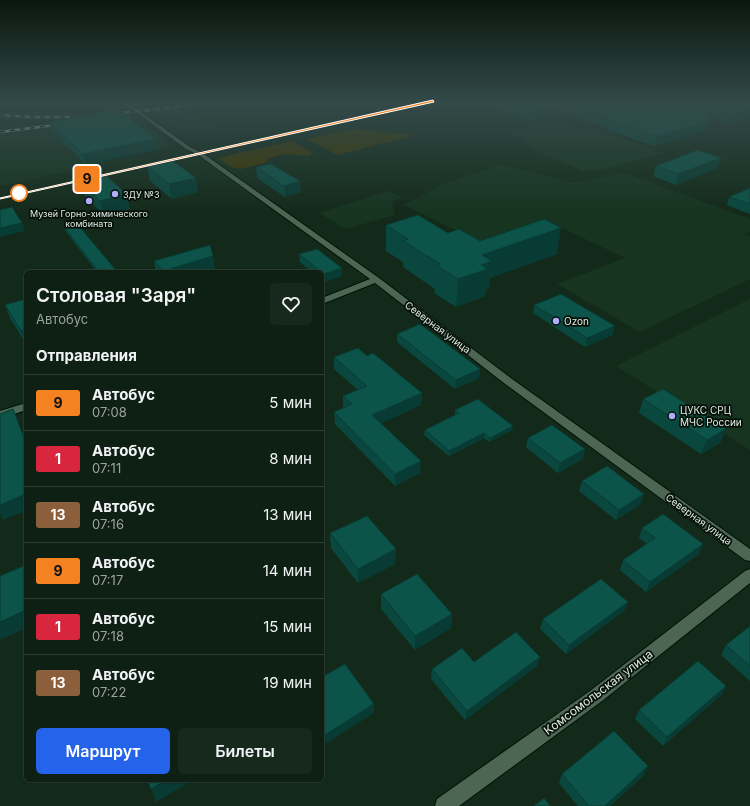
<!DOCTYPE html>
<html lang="ru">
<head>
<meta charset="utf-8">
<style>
  body { margin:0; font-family:Inter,sans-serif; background:#17281d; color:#f1f3f6; height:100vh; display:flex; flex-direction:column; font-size:15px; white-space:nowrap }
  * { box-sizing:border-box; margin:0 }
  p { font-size:13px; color:#9ba3a0 }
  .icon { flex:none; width:22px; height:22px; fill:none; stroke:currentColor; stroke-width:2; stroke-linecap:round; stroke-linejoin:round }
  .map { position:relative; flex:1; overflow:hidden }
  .side { position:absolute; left:24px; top:270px; width:300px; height:512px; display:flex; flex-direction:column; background:#0e2014; border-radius:6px; box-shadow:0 1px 3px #0004,0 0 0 1px #2e3e34 }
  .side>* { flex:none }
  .badge { padding:0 8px; border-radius:3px; font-size:14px; line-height:26px }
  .map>.badge { position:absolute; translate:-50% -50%; box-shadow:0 0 0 2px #fff }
  h2 { padding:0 12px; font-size:15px; line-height:36px }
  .round { display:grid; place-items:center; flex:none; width:42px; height:42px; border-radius:6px; background:#17281d }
  .head { display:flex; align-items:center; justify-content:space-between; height:68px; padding:0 12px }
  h1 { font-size:19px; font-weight:600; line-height:30px }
  .button { display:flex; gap:8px; margin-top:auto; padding:8px 12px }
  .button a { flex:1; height:46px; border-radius:6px; background:#2563eb; color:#fff; font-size:16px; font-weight:600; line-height:46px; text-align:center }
  .button a+a { background:#17281d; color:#f1f3f6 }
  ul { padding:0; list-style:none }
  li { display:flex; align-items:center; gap:12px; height:56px; padding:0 12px; border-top:1px solid #2e3e34 }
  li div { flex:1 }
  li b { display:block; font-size:15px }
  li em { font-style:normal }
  li .badge { min-width:44px; font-weight:700; text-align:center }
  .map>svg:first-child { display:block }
  .built { fill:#163420 }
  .green { fill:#3e3600 }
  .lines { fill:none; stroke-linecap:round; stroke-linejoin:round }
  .minor-casing { stroke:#001205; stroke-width:2 }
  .tertiary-casing { stroke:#001205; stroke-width:2 }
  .minor { fill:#4d6654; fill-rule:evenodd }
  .tertiary { fill:#4d6654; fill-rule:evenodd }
  .rail-casing { stroke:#a9b9ad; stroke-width:2.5 }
  .rail { stroke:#061009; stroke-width:1.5; stroke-dasharray:5; stroke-linecap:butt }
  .wall { fill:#0a483f }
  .shaded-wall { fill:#083b33 }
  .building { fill:#0c5449; stroke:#083b33 }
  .line { fill:#f58220; stroke:#fff }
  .stop-dot { fill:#fff; stroke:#f58220; stroke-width:2 }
  .poi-dot { fill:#aeaefa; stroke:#061009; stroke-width:1.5 }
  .labels { text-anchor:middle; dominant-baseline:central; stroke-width:3.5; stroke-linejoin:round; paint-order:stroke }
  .far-poi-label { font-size:9px; fill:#ddebe0; stroke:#061009; text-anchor:start }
  .poi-label { font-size:10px; fill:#ddebe0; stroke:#061009; text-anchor:start }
  .street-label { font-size:10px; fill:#ddebe0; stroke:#061009 }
  .near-street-label { font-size:12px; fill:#ddebe0; stroke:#061009 }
</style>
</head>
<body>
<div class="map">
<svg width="750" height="806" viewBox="0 0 750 806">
  <rect width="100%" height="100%" fill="#132a1a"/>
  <g class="built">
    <polygon points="180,108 201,120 208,119 220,126 185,134 157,112"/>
    <polygon points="123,115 132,116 171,145 158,149 86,165 88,167 0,186 0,126 38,127"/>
    <polygon points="551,121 587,131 592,127 664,153 601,170 583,171 546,155 507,132"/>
    <polygon points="502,165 574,183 625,173 750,219 750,232 745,234 750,236 750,279 640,332 557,284 625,258 562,228 498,251 404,205 445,183"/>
    <polygon points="388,191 403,198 392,202 395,215 346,229 319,213"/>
    <polygon points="750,299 750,450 616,366"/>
  </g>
  <g class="green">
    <polygon points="353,129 416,135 337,155 307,139"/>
    <polygon points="292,141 313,153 308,156 286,154 269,158 265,163 241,169 231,167 218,158"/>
  </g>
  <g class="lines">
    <defs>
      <g id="minor">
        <polygon points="122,102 127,102 190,147 202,153 199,155 186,149"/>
        <polygon points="750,569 750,583 602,701 459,806 435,806 437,799 590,691 745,571"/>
      </g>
      <g id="tertiary">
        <polygon points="197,152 201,152 379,278 512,379 750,549 750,561 745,560 504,383 375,283 322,304 322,298 370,279 197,154"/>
        <polygon points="26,403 26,410 0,419 0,411"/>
      </g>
    </defs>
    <use href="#minor" class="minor-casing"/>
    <use href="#tertiary" class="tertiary-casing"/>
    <use href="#minor" class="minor"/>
    <use href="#tertiary" class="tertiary"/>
    <defs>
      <g id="rail">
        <polyline points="110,114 170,108 206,102"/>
        <polyline points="0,115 33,117 86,117"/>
        <polyline points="0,132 62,124"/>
      </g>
    </defs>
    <use href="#rail" class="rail-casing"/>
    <use href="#rail" class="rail"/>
  </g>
  <g class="wall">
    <polygon points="495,102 750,102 729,124 709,118 705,131 654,146 608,130 609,129 563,112 530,121 494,107"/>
    <polygon points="49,122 156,139 158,149 86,165 52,131"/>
    <polygon points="656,166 717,168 676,185 653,176"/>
    <polygon points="147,167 198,192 172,199 150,181"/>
    <polygon points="256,167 301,192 285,197 257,178"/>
    <polygon points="81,182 126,194 130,209 104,215 85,196"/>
    <polygon points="750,188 750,214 727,205 729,197"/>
    <polygon points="386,225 448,233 480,241 557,254 490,278 489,288 486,289 485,296 456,307 434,293 435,289 403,267 403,262 386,251"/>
    <polygon points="65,228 115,269 115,272 97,272 66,232"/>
    <polygon points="299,254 342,276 324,282 322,280 322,272 312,272 300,262"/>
    <polygon points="154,261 215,268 203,272 156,272"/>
    <polygon points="26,299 26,344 10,318 5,305"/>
    <polygon points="534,305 613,335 585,347 533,313"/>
    <polygon points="397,334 480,369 479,378 455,389 397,342"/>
    <polygon points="367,356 422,393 421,405 381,423 420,473 395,486 335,424 334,412 343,408 343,396 358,390 334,369 334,357"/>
    <polygon points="643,399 726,429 720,443 701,454 639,413"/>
    <polygon points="455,410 513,426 512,430 489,442 484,438 449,456 424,435 425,430 455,415"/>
    <polygon points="528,438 583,459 558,473 526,447"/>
    <polygon points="582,481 641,504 616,520 579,491"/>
    <polygon points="642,528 699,554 646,592 620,570 623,560 647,544 639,538"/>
    <polygon points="330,533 395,564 358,583 331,548"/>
    <polygon points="381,594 452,614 451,628 415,650 381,609"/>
    <polygon points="628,602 624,611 566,654 540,629 543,619"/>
    <polygon points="750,626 750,681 721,655 726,645"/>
    <polygon points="540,657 537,666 465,720 431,679 432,669 474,662"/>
    <polygon points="726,686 721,695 663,746 635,719 639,710"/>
    <polygon points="562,774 644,775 610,806 578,806 559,783"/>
  </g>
  <g class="shaded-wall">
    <polygon points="565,103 563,112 530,121 531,112"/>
    <polygon points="712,109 705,131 654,146 657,136"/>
    <polygon points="750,109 750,117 729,124 732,115"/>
    <polygon points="156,139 158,149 86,165 83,154"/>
    <polygon points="721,158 717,168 676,185 678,174"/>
    <polygon points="196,178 198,192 172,199 169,184"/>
    <polygon points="300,181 301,192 285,197 284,186"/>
    <polygon points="126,194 130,209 104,215 100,201"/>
    <polygon points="22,223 25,231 0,237 0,228"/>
    <polygon points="561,228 557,254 490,278 489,288 486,289 485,296 456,307 458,279 482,255"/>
    <polygon points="213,256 215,268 203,272 164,272 163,271"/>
    <polygon points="342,268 342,276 324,282 324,274"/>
    <polygon points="115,269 115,272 105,272"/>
    <polygon points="615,326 613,335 585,347 587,338"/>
    <polygon points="26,329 26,344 21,331"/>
    <polygon points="480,369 479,378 455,389 456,380"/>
    <polygon points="422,393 421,405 372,428 372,415"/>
    <polygon points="513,426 512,430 489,442 490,438"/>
    <polygon points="726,429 720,443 701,454 707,440"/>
    <polygon points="484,433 484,438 449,456 449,451"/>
    <polygon points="585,449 583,459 558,473 560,463"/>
    <polygon points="421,461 420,473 395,486 395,474"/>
    <polygon points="26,494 26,511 3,520 0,514 0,505"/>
    <polygon points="644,494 641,504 616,520 619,510"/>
    <polygon points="703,544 699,554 646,592 650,582"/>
    <polygon points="396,549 395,564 358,583 358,569"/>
    <polygon points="628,602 624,611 566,654 569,645"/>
    <polygon points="26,610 26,628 0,640 0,622"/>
    <polygon points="452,614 451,628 415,650 415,636"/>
    <polygon points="540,657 537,666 465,720 467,711"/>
    <polygon points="726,686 721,695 663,746 667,737"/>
    <polygon points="374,704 374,713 322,746 322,737"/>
    <polygon points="648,766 644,775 610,806 605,806"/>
    <polygon points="166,780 193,780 156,802 151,789"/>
  </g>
  <g class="building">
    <polygon points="504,102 750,102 750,109 732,115 712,109 708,121 657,136 610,120 612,120 565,103 531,112"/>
    <polygon points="117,109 156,139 83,154 49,122"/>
    <polygon points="698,150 721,158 678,174 656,166"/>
    <polygon points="173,161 196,178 169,184 147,167"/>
    <polygon points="271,164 300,181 284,186 256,167"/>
    <polygon points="107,176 126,194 100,201 81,182"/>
    <polygon points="750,188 750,204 729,197"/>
    <polygon points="12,207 22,223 0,228 0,210"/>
    <polygon points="418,215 448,233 459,229 480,241 544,219 561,228 482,255 492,261 481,265 488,269 458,279 436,265 440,264 403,241 408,239 386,225"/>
    <polygon points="78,225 115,269 105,272 99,272 65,228"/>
    <polygon points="210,245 213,256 163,271 154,261"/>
    <polygon points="317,249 342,268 324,274 299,254"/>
    <polygon points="561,294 615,326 587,338 534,305"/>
    <polygon points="26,299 26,329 21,331 5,305"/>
    <polygon points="420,324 480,369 456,380 397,334"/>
    <polygon points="358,348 367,356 373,353 422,393 372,415 421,461 395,474 334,412 352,404 343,396 367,386 334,357"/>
    <polygon points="663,389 726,429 707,440 643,399"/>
    <polygon points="478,399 513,426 490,438 484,433 449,451 425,430 459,413 455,410"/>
    <polygon points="13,409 26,443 26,494 0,505 0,414"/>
    <polygon points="552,425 585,449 560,463 528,438"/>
    <polygon points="607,466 644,494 619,510 582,481"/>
    <polygon points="663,514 703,544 650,582 623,560 655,538 642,528"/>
    <polygon points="367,516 396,549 358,569 330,533"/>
    <polygon points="26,565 26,610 0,622 0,576"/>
    <polygon points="417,574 452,614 415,636 381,594"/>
    <polygon points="601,579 628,602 569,645 543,619"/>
    <polygon points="750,626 750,666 726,645"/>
    <polygon points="516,632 540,657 467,711 432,669 462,648 474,662"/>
    <polygon points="698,661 726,686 667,737 639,710"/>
    <polygon points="345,664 374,704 322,737 322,677"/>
    <polygon points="614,731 648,766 605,806 589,806 562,774"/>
    <polygon points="147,780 166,780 151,789"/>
    <polygon points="544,798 550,806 534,806"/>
  </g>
  <linearGradient id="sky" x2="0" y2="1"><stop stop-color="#0a170e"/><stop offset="0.48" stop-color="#334a49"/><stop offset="1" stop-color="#334a49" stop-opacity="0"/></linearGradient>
  <rect width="750" height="214" fill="url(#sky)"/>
  <polygon class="line" points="433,100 434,102 0,199 0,198"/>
  <circle class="stop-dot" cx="19" cy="193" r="8"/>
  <g class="poi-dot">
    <circle cx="115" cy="194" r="4"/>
    <circle cx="89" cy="201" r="4"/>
    <circle cx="556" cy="321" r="4"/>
    <circle cx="672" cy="416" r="4"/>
  </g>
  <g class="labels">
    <g class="far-poi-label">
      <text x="123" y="194">ЗДУ №3</text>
      <text x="89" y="213" text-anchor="middle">Музей Горно-химического<tspan x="89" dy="10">комбината</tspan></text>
    </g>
    <g class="poi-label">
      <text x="564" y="321">Ozon</text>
      <text x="680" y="410">ЦУКС СРЦ<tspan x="680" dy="12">МЧС России</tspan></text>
    </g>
    <g class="street-label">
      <text transform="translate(438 327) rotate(37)">Северная улица</text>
      <text transform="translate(699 519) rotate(36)">Северная улица</text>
    </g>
    <g class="near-street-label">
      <text transform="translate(598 692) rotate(-37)">Комсомольская улица</text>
    </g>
  </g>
</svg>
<b class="badge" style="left:87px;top:179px;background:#f58220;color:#111">9</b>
<section class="side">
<div class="head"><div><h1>Столовая &quot;Заря&quot;</h1><p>Автобус</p></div><a class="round"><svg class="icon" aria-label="heart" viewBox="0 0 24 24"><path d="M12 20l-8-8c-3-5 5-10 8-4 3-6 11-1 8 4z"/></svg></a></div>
<h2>Отправления</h2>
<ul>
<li><span class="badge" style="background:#f58220;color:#111">9</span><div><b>Автобус</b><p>07:08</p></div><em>5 мин</em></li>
<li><span class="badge" style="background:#d7263d;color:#fff">1</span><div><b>Автобус</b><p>07:11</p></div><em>8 мин</em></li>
<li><span class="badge" style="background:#8b5e3c;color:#fff">13</span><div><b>Автобус</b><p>07:16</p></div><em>13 мин</em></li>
<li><span class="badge" style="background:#f58220;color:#111">9</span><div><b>Автобус</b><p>07:17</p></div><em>14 мин</em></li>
<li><span class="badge" style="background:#d7263d;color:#fff">1</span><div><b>Автобус</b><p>07:18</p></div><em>15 мин</em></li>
<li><span class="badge" style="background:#8b5e3c;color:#fff">13</span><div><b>Автобус</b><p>07:22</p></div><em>19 мин</em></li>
</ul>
<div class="button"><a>Маршрут</a><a>Билеты</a></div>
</section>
</div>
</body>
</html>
